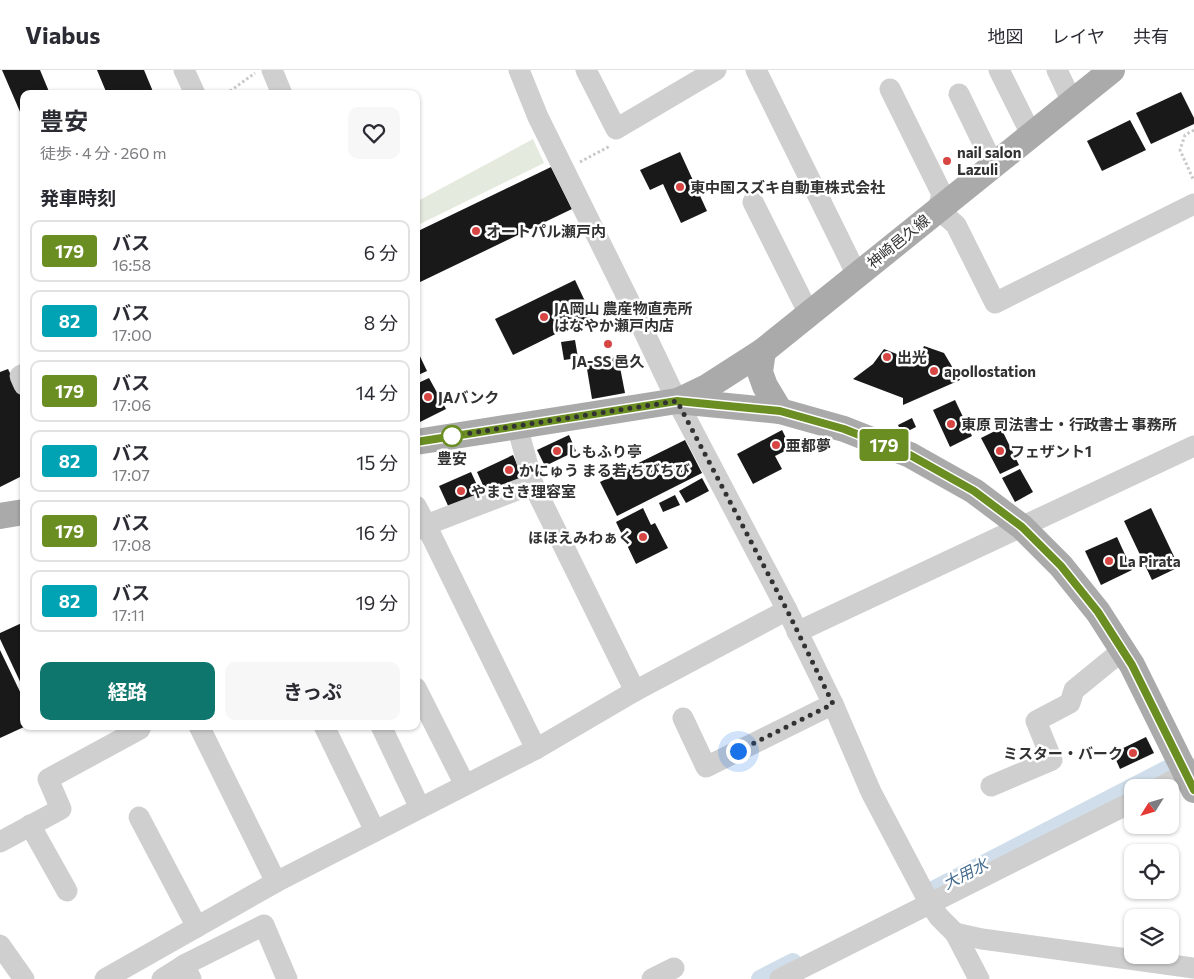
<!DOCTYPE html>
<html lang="ja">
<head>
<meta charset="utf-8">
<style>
  body { margin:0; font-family:Commissioner,"Noto Sans JP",sans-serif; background:#f7f7f7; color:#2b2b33; height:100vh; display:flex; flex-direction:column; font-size:19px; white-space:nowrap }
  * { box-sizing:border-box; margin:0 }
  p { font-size:16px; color:#7c7c81 }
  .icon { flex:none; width:28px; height:28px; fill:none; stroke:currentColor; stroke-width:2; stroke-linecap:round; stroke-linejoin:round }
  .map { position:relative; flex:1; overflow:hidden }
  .drawer { position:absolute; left:20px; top:20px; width:400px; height:640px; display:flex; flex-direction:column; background:#fff; border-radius:10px; box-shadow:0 1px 4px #0004 }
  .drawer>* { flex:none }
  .badge { padding:0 10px; border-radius:4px; font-size:18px; line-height:32px }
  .needle { width:32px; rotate:233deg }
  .tools { position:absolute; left:1124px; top:709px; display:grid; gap:10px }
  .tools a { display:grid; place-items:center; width:55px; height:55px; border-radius:10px; background:#fff; box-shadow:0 1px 4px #0004; font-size:25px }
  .you { position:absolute; width:25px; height:25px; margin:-12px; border:4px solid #fff; border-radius:50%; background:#1a73e8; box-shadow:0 0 0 8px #1a73e833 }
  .map>.badge { position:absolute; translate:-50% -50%; box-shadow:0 0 0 2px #fff }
  h2 { padding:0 20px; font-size:19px; line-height:45px }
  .round { display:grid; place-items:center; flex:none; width:52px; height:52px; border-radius:10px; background:#f7f7f7 }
  .headline { display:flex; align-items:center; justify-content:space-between; height:85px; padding:0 20px }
  h1 { font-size:24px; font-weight:700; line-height:38px }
  .primary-button { display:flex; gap:10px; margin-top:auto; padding:10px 20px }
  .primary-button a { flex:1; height:58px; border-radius:10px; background:#0f766e; color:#fff; font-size:20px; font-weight:700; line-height:58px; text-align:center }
  .primary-button a+a { background:#f7f7f7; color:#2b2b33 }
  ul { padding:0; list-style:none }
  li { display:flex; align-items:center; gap:15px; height:62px; margin:0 10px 8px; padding:0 10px; border:2px solid #e1e1e2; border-radius:10px }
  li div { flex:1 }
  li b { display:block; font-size:19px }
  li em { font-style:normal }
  li .badge { min-width:55px; font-weight:700; text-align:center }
  header { display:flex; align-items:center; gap:30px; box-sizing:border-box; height:70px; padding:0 25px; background:#fff; border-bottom:1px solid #e1e1e2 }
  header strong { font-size:24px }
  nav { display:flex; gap:28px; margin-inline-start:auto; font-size:18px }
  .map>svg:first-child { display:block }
  .green { fill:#e4eade }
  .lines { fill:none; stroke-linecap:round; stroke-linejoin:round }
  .canal { stroke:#d0deeb; stroke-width:18 }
  .building { fill:#191919 }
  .path { stroke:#c9c9c9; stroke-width:3; stroke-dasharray:2.5 2.5; stroke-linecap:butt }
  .minor { stroke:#cfcfcf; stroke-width:21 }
  .major { stroke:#aaa; stroke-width:26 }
  .line-casing { stroke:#fff; stroke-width:11 }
  .line { stroke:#6b8e23; stroke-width:8 }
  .walk { stroke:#323232; stroke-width:5; stroke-dasharray:0 9 }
  .poi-dot { fill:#d84644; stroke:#fff; stroke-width:2 }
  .stop-dot { fill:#fff; stroke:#6b8e23; stroke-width:2.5 }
  .labels { text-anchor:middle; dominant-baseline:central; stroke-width:5; stroke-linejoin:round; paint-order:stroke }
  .poi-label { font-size:15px; font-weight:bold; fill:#323232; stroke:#fff; text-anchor:start }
  .street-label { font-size:15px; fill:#323232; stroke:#fff }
  .stop-label { font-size:15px; font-weight:bold; fill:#323232; stroke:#fff }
  .water-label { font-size:16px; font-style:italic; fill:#456c8f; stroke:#fff }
</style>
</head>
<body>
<header>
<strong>Viabus</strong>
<nav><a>地図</a><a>レイヤ</a><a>共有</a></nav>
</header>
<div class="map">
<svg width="1194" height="909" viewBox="0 0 1194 909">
  <rect width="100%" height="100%" fill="#fff"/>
  <polygon class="green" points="533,69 544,93 416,156 416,132"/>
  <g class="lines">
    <g class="canal">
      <polyline points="929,822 1171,697"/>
      <polyline points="760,909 793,892"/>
    </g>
  </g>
  <g class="building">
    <polygon points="2,0 40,0 50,24 24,24 24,51"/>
    <polygon points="97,0 144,0 154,24 107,24"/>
    <polygon points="1181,22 1194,48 1194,54 1151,74 1136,43"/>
    <polygon points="1130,50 1146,80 1102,101 1087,71"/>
    <polygon points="680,82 707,141 681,153 663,114 650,120 640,100"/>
    <polygon points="551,97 572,139 416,214 416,162"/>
    <polygon points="575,210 592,246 513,285 495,249"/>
    <polygon points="575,270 578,288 564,290 561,272"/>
    <polygon points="924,276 944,283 960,310 903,335 903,328 853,309 873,294 884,279 917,292"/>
    <polygon points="416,278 427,301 416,306"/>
    <polygon points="618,287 625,323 592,329 586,293"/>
    <polygon points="8,299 24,332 24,405 0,417 0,302"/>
    <polygon points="429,308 446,339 416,354 416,314"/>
    <polygon points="955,330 972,366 950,377 933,340"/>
    <polygon points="912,348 916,357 902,364 898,355"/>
    <polygon points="1001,358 1019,395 1000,404 981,368"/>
    <polygon points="782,360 791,378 775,386 782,399 753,414 737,384"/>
    <polygon points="569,365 576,381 545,396 537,380"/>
    <polygon points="685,370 702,403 617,446 600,412"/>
    <polygon points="513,385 523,408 487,424 477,402"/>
    <polygon points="1020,399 1033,422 1015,432 1002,408"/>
    <polygon points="471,402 482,426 450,440 439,416"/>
    <polygon points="702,408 709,421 686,433 679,421"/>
    <polygon points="675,425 680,435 663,442 659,433"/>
    <polygon points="643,438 651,455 655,453 668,478 636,494 616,452"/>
    <polygon points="1151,438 1179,497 1152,510 1124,451"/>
    <polygon points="1117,467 1132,500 1101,515 1085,481"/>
    <polygon points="24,552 24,620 0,569 0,563"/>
    <polygon points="0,580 24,630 24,657 0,668"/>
    <polygon points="1146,667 1154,683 1120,699 1113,683"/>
  </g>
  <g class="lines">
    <g class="path">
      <polyline points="226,24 255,3"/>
      <polyline points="1194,60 1185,65 1180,80 1194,111"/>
      <polyline points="580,92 610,76"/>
    </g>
    <g class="minor">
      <polyline points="184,0 195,24"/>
      <polyline points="272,0 282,24"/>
      <polyline points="519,0 538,47 638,249 677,331 787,540 833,634 871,722 930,834 939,847 955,863 979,909"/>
      <polyline points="586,0 616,59 716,0"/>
      <polyline points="756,0 857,205"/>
      <polyline points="999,0 1031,64"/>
      <polyline points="1057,0 1072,32"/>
      <polyline points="890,19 942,124 938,139 956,155 995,233 1194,134"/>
      <polyline points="959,24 993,94"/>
      <polyline points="753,132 809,244"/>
      <polyline points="24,304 20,306 24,315"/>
      <polyline points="517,356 533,414 635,621"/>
      <polyline points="533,414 426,455 536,679"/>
      <polyline points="416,436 426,455 416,460"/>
      <polyline points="797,562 1194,376"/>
      <polyline points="416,618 465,715"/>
      <polyline points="683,648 706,697 833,634"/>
      <polyline points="199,656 276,812"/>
      <polyline points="324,656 375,761"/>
      <polyline points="381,656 420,738"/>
      <polyline points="991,716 1052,690 1036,651 1070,633 1074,620 1123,580"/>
      <polyline points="1159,718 1194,699"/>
      <polyline points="139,747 197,857"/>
      <polyline points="30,755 67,821"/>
      <polyline points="0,772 61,739 48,709 140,659 141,656"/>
      <polyline points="955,863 982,869 1194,898"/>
      <polyline points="0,875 24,909"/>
      <polyline points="105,909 276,812 536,679 635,621 787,540"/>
      <polyline points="162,909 184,895"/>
      <polyline points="191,909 184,895 264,855 287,909"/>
      <polyline points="652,909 674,898"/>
      <polyline points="780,909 1132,732"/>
    </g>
    <g class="major">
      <polyline points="763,281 760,302 765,316 780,341"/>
      <polyline points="678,331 707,317 763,281 1112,0"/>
      <polyline points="416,372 677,331 780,341 844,359 910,385 974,421 1022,457 1061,496 1098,542 1132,595 1194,720"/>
      <polyline points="0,446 24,442"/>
    </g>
  </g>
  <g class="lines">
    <defs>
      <polyline id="line" points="416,372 677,331 780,341 844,359 910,385 974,421 1022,457 1061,496 1098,542 1132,595 1194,720"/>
    </defs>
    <use href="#line" class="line-casing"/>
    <use href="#line" class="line"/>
    <polyline class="walk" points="452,366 677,331 787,540 833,634 738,681"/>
  </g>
  <g class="poi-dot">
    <circle cx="947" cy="91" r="5"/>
    <circle cx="680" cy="117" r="5"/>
    <circle cx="476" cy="161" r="5"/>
    <circle cx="544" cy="247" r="5"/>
    <circle cx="608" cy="274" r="5"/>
    <circle cx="887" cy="287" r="5"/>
    <circle cx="934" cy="301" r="5"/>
    <circle cx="428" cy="327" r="5"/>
    <circle cx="951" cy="354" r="5"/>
    <circle cx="776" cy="375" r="5"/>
    <circle cx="557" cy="381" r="5"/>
    <circle cx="1000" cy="381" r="5"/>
    <circle cx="509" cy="400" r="5"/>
    <circle cx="461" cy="421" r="5"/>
    <circle cx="643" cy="467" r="5"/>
    <circle cx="1109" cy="491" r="5"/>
    <circle cx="1133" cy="683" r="5"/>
  </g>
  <circle class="stop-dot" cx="452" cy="366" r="10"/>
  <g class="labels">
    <g class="poi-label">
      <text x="957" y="82">nail salon<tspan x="957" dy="17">Lazuli</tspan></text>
      <text x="690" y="117">東中国スズキ自動車株式会社</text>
      <text x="486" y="161">オートパル瀬戸内</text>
      <text x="554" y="238">JA岡山 農産物直売所<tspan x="554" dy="17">はなやか瀬戸内店</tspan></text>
      <text x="897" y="287">出光</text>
      <text x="608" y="291" text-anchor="middle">JA-SS 邑久</text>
      <text x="944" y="301">apollostation</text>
      <text x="438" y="327">JAバンク</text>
      <text x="961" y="354">東原 司法書士・行政書士 事務所</text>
      <text x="786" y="375">亜都夢</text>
      <text x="567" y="381">しもふり亭</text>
      <text x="1010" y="381">フェザント1</text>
      <text x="519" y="400">かにゅう まる若 ちびちび</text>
      <text x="471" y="421">やまさき理容室</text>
      <text x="633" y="467" text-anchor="end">ほほえみわぁく</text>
      <text x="1119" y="491">La Pirata</text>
      <text x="1123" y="683" text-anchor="end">ミスター・バーク</text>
    </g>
    <g class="street-label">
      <text transform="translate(898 171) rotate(-39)">神崎邑久線</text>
    </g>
    <g class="stop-label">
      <text x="452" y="388">豊安</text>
    </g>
    <g class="water-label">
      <text transform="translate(965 803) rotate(-27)">大用水</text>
    </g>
  </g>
</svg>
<div class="tools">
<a><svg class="needle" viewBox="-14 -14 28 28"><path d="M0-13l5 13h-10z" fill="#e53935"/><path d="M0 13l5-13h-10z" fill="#7c7c81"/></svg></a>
<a><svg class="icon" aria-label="locate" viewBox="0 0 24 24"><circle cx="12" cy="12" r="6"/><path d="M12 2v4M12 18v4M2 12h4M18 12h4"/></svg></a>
<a><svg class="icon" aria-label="layers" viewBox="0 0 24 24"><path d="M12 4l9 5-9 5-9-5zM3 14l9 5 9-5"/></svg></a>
</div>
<div class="you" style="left:738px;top:681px"></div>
<b class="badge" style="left:884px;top:375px;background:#6b8e23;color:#fff">179</b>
<section class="drawer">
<div class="headline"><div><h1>豊安</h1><p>徒歩 · 4 分 · 260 m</p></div><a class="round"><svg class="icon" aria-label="heart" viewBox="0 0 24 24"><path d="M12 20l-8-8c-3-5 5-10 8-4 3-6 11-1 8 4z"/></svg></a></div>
<h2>発車時刻</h2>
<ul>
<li><span class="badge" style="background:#6b8e23;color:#fff">179</span><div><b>バス</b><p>16:58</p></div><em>6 分</em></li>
<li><span class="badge" style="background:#00a3b4;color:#fff">82</span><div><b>バス</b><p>17:00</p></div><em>8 分</em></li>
<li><span class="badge" style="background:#6b8e23;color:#fff">179</span><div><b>バス</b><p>17:06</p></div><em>14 分</em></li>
<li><span class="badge" style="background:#00a3b4;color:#fff">82</span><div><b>バス</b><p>17:07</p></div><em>15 分</em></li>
<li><span class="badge" style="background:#6b8e23;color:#fff">179</span><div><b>バス</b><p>17:08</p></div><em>16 分</em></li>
<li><span class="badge" style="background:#00a3b4;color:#fff">82</span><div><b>バス</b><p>17:11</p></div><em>19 分</em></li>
</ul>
<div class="primary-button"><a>経路</a><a>きっぷ</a></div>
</section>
</div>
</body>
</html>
